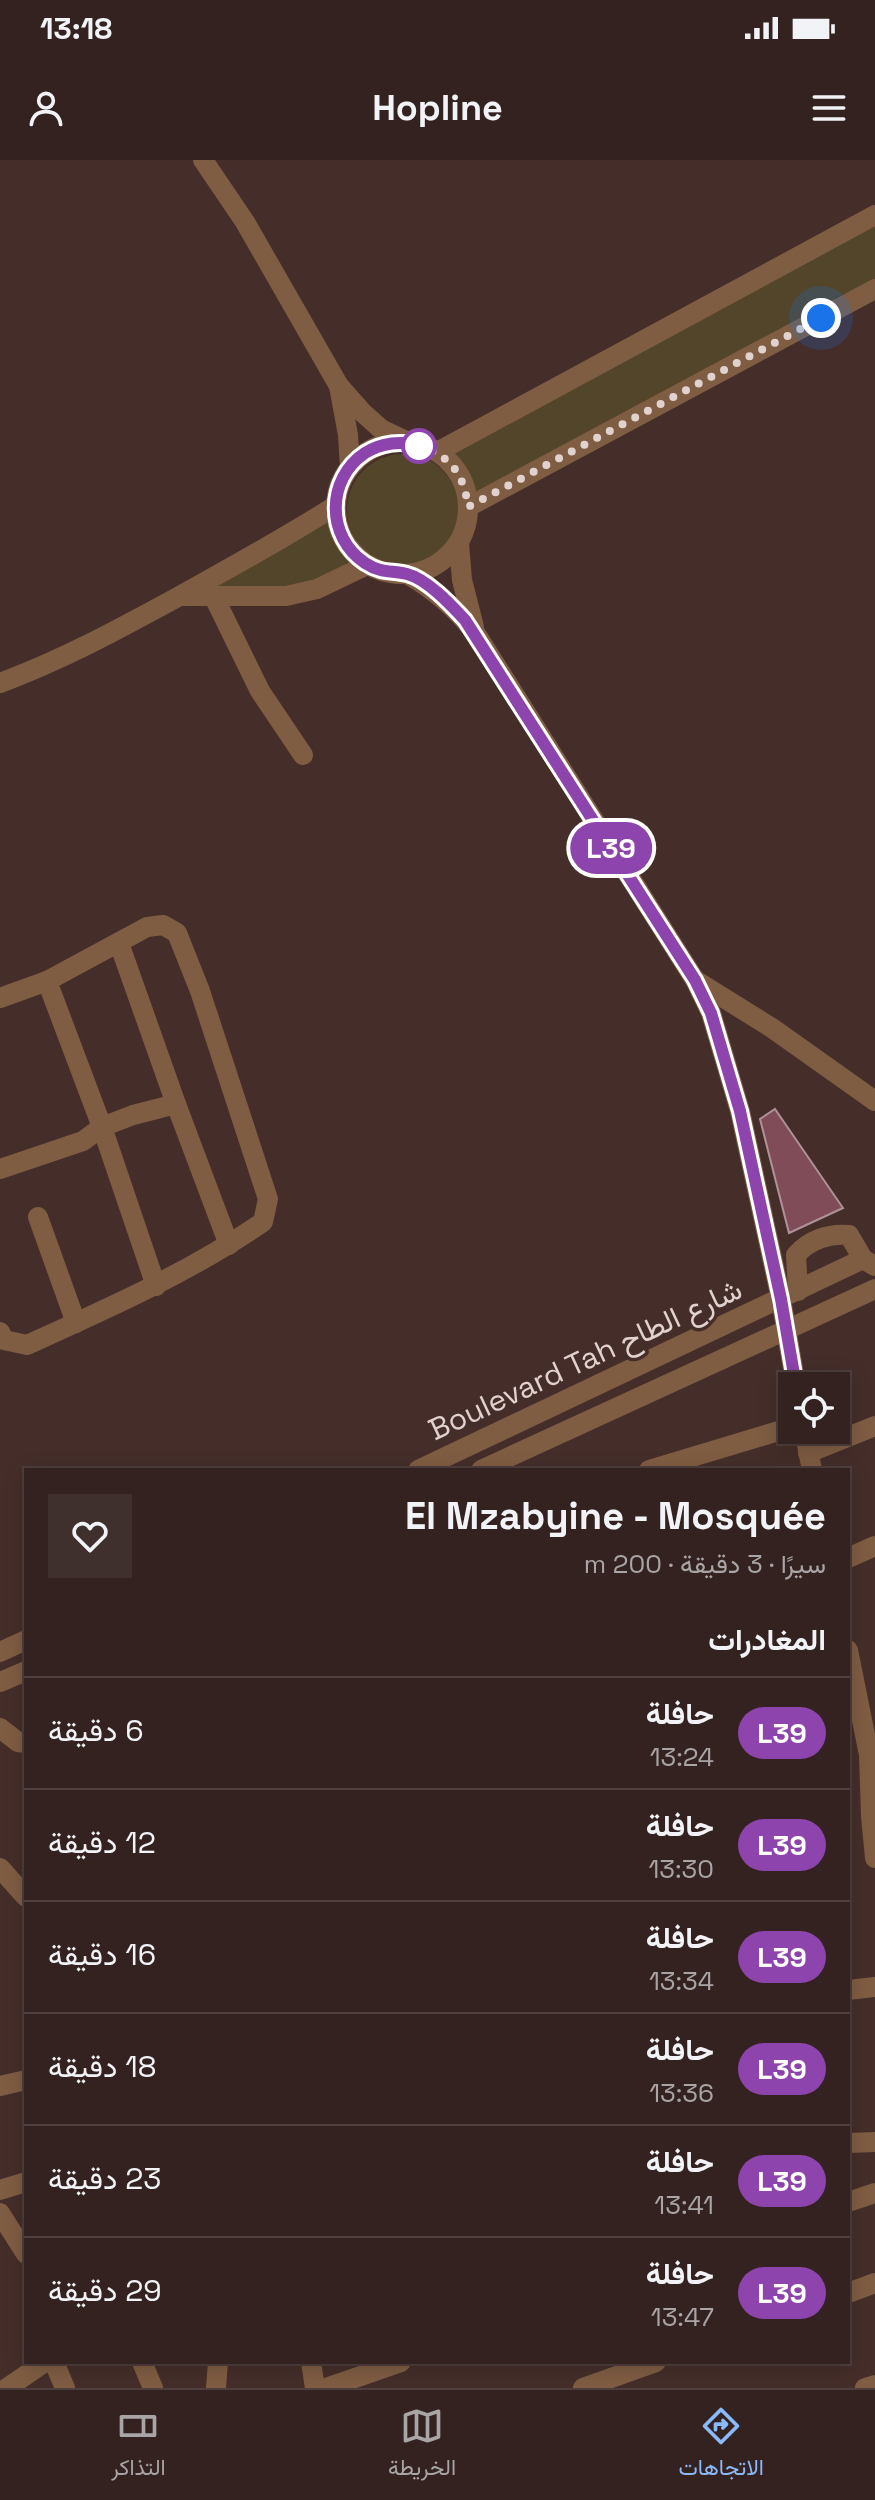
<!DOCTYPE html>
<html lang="ar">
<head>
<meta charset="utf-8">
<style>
  body { margin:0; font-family:"Space Grotesk",Vazirmatn,sans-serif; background:#3f2f2d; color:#f1f3f6; direction:rtl; height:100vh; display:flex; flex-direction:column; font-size:30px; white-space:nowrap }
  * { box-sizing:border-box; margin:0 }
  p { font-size:26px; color:#a9a4a5 }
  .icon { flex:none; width:44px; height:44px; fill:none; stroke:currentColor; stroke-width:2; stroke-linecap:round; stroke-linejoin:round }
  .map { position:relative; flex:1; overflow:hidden; direction:ltr }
  .sheet { position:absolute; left:24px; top:1308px; width:826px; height:896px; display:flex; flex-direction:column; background:#342220; border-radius:0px; box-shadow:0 4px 20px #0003,0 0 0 2px #4e3f3e; direction:rtl }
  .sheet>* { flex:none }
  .badge { padding:0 16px; border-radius:26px; font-size:28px; line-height:52px }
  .buttons { position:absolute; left:778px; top:1212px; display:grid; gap:16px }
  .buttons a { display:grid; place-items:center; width:72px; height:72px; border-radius:0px; background:#342220; box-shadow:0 4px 20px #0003,0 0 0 2px #4e3f3e; font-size:40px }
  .you { position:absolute; width:40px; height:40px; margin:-20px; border:6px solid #fff; border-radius:50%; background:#1a73e8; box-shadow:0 0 0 12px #1a73e833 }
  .map>.badge { position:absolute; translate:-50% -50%; box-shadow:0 0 0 4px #fff }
  h2 { padding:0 24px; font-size:30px; line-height:72px }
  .round { display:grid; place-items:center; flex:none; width:84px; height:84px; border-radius:0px; background:#3f2f2d }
  .head { display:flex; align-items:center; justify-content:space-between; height:136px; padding:0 24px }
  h1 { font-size:38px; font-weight:700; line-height:60px }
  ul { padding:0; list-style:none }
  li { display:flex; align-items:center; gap:24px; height:112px; padding:0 24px; border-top:2px solid #4e3f3e }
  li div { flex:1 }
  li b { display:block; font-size:30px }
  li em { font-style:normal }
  li .badge { min-width:88px; font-weight:700; text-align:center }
  .status { display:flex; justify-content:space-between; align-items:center; height:56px; padding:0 40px; background:#342220; direction:ltr }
  .status svg { height:22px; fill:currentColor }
  header { display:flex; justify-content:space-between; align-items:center; height:104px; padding:0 24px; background:#342220; font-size:36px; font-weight:700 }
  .tab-bar { display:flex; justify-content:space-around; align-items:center; height:112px; border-top:2px solid #4e3f3e; background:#342220; font-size:22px; color:#a9a4a5 }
  .tab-bar a { display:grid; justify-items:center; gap:4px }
  .tab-bar .current { color:#8bbafc }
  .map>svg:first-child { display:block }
  .green { fill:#52452a }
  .building { fill:#7f4c58; stroke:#ae9298; stroke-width:2 }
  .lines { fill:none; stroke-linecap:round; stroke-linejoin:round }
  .minor { stroke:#7f5d43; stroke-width:20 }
  .line-casing { stroke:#fff; stroke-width:18 }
  .line { stroke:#8e44ad; stroke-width:12 }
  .walk { stroke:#e1d2cf; stroke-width:8; stroke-dasharray:0 14.4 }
  .stop-dot { fill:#fff; stroke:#8e44ad; stroke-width:4 }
  .labels { text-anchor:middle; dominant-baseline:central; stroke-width:7; stroke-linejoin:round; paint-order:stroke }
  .street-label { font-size:30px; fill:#e1d2cf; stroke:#452e2a }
</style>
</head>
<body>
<div class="status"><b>13:18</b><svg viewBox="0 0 49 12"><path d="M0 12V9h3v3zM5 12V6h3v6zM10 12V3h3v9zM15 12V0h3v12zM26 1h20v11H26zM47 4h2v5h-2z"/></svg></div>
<header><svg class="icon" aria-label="menu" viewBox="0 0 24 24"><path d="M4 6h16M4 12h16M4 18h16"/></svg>Hopline<svg class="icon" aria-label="person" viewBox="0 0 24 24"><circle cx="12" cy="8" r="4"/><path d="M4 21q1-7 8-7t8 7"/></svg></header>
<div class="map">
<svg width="875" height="2228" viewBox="0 0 875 2228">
  <rect width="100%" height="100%" fill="#452e2a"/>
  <g class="green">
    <path d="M875,61V121L472,341C468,322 459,307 445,293Z"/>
    <circle cx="403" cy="350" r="56"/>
    <path d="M331,353C337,374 342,388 357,404C305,434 255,430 196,431Z"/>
  </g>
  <polygon class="building" points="775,949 843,1048 789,1073 760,959"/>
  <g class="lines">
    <g class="minor">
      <polyline points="203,0 245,62 339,226 362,252 381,269 406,281"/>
      <polyline points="339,226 348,275 350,307"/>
      <circle cx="402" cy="348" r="66"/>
      <polyline points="437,292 875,55"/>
      <polyline points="468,347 875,129"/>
      <polyline points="459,383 462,420 474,467"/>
      <path d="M407,414C435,430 457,449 476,474L695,820L711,853L740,951L781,1139L796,1226"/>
      <polyline points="183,436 286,436 317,429 367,405"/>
      <polyline points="214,437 260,531 303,595"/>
      <path d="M0,523C62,500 119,469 176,438C230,408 283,379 335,346"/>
      <polyline points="119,783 176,944"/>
      <polyline points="695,820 772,868 875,941"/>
      <polyline points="47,821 102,967 156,1126"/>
      <path d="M0,838L47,821L147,767L163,765L177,773L200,831L268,1039L263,1062C188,1113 109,1148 27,1185L4,1180L0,1172"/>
      <polyline points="0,1009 83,981 102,967 133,955 176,944 229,1085"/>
      <polyline points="38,1057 76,1163"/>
      <path d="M798,1131L796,1095C809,1080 829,1073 849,1075L863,1099L875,1106"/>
      <polyline points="804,1270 812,1310"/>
      <polyline points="808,1293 875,1266"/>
      <polyline points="418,1310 863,1099"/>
      <polyline points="481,1310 875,1129"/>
      <polyline points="649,1310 792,1267"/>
      <polyline points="848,1398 875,1386"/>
      <polyline points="848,1490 869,1595 871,1656 875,1698"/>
      <polyline points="0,1492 26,1480"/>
      <polyline points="0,1522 26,1511"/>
      <polyline points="0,1568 18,1582 26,1583"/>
      <polyline points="0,1708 26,1737"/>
      <polyline points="848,1830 875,1827"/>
      <polyline points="0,1926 26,1920"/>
      <polyline points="848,1983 875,1982"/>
      <polyline points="0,2030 26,2022"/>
      <polyline points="848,2042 875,2033"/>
      <polyline points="0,2053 26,2094"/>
      <polyline points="848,2133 875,2123"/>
      <polyline points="54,2202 65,2228"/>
      <polyline points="142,2202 153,2228"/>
      <polyline points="311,2202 315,2228"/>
      <polyline points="7,2228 45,2202"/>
      <polyline points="216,2228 218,2202"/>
      <polyline points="326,2228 401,2202"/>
      <polyline points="583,2228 656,2202"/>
      <polyline points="865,2228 875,2225"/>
    </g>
  </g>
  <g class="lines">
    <defs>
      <path id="line" d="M419,286C402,280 381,283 365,293C326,319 326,377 365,403C382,414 391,410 407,414C427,419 451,445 465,460L695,820L711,853L740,951L781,1139L796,1226"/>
    </defs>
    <use href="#line" class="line-casing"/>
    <use href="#line" class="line"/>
    <path class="walk" d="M419,286C451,296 464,314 468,347L821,158"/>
  </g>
  <circle class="stop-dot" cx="419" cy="286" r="16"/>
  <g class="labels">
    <g class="street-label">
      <text transform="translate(585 1199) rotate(-25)">Boulevard Tah شارع الطاح</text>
    </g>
  </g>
</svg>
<div class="buttons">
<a><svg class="icon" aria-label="locate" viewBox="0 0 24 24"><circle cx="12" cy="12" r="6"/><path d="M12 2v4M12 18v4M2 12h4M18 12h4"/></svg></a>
</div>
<div class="you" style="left:821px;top:158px"></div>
<b class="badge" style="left:611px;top:688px;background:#8e44ad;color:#fff">L39</b>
<section class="sheet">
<div class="head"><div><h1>El Mzabyine - Mosquée</h1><p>سيرًا · 3 دقيقة · 200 m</p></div><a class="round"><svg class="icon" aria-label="heart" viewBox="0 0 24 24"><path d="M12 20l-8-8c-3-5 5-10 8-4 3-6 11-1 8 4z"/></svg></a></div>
<h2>المغادرات</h2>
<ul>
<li><span class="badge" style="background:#8e44ad;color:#fff">L39</span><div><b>حافلة</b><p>13:24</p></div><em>6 دقيقة</em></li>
<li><span class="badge" style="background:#8e44ad;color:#fff">L39</span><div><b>حافلة</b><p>13:30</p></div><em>12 دقيقة</em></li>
<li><span class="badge" style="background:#8e44ad;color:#fff">L39</span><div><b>حافلة</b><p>13:34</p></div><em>16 دقيقة</em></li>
<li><span class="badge" style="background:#8e44ad;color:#fff">L39</span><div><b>حافلة</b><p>13:36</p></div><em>18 دقيقة</em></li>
<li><span class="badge" style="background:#8e44ad;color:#fff">L39</span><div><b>حافلة</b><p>13:41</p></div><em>23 دقيقة</em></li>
<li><span class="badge" style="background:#8e44ad;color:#fff">L39</span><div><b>حافلة</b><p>13:47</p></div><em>29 دقيقة</em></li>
</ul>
</section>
</div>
<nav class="tab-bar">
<a class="current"><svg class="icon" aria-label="directions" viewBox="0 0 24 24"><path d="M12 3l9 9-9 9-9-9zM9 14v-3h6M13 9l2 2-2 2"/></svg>الاتجاهات</a>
<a><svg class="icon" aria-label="map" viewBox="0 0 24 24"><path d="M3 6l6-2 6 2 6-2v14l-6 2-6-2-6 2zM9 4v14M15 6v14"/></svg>الخريطة</a>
<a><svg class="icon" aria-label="tickets" viewBox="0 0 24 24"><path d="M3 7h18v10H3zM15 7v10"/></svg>التذاكر</a>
</nav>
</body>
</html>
